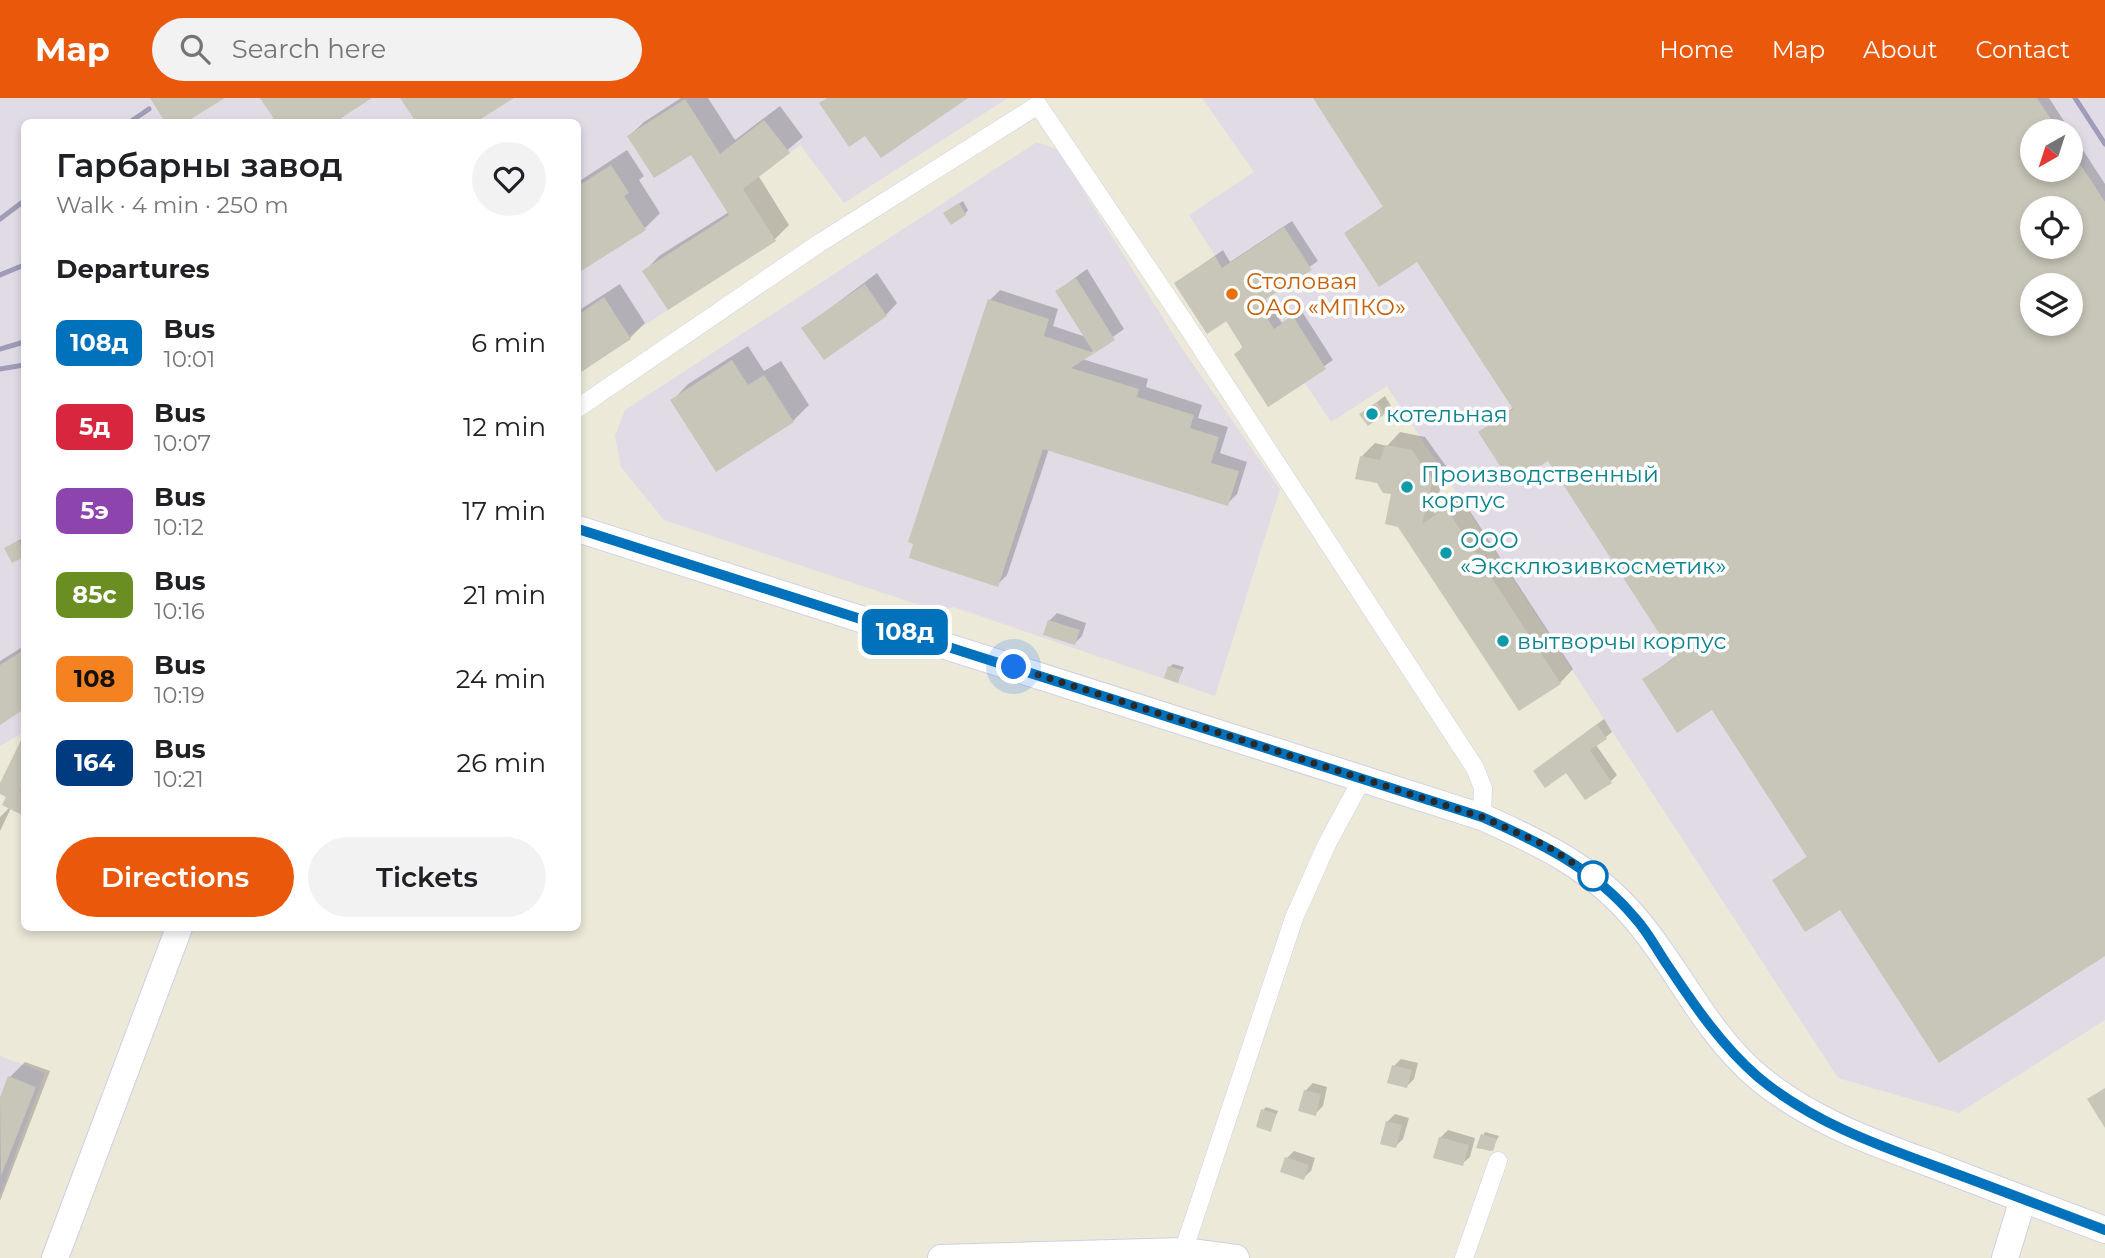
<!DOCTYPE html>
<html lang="en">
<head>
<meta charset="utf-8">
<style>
  body { margin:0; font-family:Montserrat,sans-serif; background:#f2f2f2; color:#202124; height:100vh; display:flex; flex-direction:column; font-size:26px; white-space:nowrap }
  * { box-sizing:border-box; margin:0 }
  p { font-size:23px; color:#757577 }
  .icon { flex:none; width:38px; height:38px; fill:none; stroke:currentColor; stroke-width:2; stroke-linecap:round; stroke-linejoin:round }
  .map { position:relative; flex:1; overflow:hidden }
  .details { position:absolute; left:21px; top:21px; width:560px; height:812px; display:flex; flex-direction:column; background:#fff; border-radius:10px; box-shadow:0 4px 10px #0003 }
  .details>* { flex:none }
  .badge { padding:0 14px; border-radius:10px; font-size:24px; line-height:46px }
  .needle { width:46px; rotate:219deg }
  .fabs { position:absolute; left:2020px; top:21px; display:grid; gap:14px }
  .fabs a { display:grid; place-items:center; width:63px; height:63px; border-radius:50%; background:#fff; box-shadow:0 4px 10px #0003; font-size:35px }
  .you { position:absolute; width:35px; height:35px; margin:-18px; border:5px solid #fff; border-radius:50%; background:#1a73e8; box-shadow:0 0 0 10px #1a73e833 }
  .map>.badge { position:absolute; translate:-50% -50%; box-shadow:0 0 0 4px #fff }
  h2 { padding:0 35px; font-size:26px; line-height:63px }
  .round { display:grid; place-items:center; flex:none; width:74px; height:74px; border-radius:37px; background:#f2f2f2 }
  .summary { display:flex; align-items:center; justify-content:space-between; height:119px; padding:0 35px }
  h1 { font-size:33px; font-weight:600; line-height:52px }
  .button { display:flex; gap:14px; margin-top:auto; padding:14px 35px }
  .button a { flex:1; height:80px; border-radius:42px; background:#ea580c; color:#fff; font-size:28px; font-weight:600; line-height:80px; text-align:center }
  .button a+a { background:#f2f2f2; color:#202124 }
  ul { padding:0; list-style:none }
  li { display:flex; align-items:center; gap:21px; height:84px; padding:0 35px }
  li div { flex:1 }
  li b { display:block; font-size:26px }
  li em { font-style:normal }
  li .badge { min-width:77px; font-weight:700; text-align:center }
  header { display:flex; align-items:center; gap:42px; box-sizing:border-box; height:98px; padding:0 35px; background:#ea580c; color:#fff }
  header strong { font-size:33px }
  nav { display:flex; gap:38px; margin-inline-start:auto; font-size:24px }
  .search { width:490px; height:63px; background:#f2f2f2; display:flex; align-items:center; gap:18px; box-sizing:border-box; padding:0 24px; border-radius:38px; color:#757577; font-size:26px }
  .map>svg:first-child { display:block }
  .industrial { fill:#e0dbe5; fill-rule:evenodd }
  .shadow { fill:#0003; fill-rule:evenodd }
  .building { fill:#c8c6b8; fill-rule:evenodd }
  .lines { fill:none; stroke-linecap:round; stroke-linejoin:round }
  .street-casing { stroke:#cfcfe4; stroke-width:19 }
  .secondary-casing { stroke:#cfcfe4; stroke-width:28 }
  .street { stroke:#fff; stroke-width:18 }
  .secondary { stroke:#fff; stroke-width:26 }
  .rail { stroke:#9e9cb6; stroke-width:5 }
  .line-casing { stroke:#fff; stroke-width:16 }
  .line { stroke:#0072bc; stroke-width:10 }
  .walk { stroke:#292929; stroke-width:7; stroke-dasharray:0 12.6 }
  .food-dot { fill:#e8710a; stroke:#fff; stroke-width:2.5 }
  .culture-dot { fill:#0f9aa8; stroke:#fff; stroke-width:2.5 }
  .stop-dot { fill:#fff; stroke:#0072bc; stroke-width:3.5 }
  .labels { text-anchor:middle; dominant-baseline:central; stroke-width:7; stroke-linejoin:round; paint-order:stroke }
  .food-label { font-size:23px; fill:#c56008; stroke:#fff; text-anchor:start }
  .culture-label { font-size:23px; fill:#0d838f; stroke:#fff; text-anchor:start }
</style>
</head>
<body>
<header>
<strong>Map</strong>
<div class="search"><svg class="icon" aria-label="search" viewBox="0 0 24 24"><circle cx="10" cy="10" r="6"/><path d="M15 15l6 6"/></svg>Search here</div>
<nav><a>Home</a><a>Map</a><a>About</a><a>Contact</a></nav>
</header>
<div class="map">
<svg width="2105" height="1160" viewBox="0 0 2105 1160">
  <rect width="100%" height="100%" fill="#ede9d9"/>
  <g class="industrial">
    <polygon points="0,0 1008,0 844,105 800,47 743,91 776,143 629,237 631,241 578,276 578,24 24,24 24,634 0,648"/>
    <path d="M1202,0H2105V922L1959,1015L1838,980L1387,288L1331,324L1305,285L1268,309L1234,256L1243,249L1227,224L1207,236L1174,185L1215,158L1189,117L1254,74ZM2032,33H2070V72H2032ZM2032,110H2070V149H2032ZM2032,187H2070V226H2032Z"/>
    <polygon points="1037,44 1058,52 1181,249 1280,391 1215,598 953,509 941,514 664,422 621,369 615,338 625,312"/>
    <polygon points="0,958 45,975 0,1097"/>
  </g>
  <g class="shadow">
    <polygon points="263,0 369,0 340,19 343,24 278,24"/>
    <polygon points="402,0 511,0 479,21 481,24 419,24"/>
    <polygon points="681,0 708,0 735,42 780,8 803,39 758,77 789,127 775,141 645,173 659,158 729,114 691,55 629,38 644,24"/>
    <path d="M1315,0H2049L2105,86V856L1841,809L1774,783L1808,758L1712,610L1645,581L1676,558L1548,361L1480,334L1514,309L1418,162L1346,135L1384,108ZM2032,33H2070V72H2032ZM2032,110H2070V149H2032ZM2032,187H2070V226H2032Z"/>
    <polygon points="627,52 644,78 639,82 660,115 645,130 578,173 578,84"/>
    <polygon points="963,103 968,112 965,116 949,112"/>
    <polygon points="1292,123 1318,163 1265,200 1282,225 1301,212 1333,262 1268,306 1236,256 1244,248 1227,221 1176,185 1223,152 1230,164"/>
    <polygon points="1087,171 1124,231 1082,261 1148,281 1146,289 1202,307 1198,320 1228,329 1220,355 1247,364 1237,396 1227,406 1049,351 1007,477 997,487 990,202 1000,192 1058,211 1053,228 1086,239 1057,193"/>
    <polygon points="877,175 897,205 886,217 804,230"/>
    <polygon points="620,186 645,225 630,240 578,272 578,213"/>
    <polygon points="748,248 764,273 781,263 809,307 793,323 673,302 688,286"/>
    <polygon points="1385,298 1391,308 1384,315 1361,316"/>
    <polygon points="1400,334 1425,339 1446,368 1434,416 1460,398 1573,571 1560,585 1362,358 1375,345 1387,348"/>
    <polygon points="23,440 24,457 13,463 6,450"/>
    <polygon points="1057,515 1086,525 1082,538 1075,545 1049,523"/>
    <polygon points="24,548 24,609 0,625 0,563"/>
    <polygon points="1173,566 1184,569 1178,583 1170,569"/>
    <polygon points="1604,621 1612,634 1596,647 1617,677 1611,683 1586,700 1567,672 1535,673"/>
    <polygon points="24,640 24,684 21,690 24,691 24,716 11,710 0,733 0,719 10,709 8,698 0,694 0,689"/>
    <polygon points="1401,961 1418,965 1414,981 1407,988 1394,968"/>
    <polygon points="25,964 50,973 0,1103 0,1004 10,979"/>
    <polygon points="1313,985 1327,989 1323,1008 1315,1016 1305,993"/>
    <polygon points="1266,1009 1278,1013 1270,1032 1263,1012"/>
    <polygon points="1395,1016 1409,1020 1403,1041 1396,1048 1387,1024"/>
    <polygon points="1448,1032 1475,1040 1470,1059 1462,1066 1440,1040"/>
    <polygon points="1485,1034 1499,1038 1490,1053 1478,1049"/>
    <polygon points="1294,1053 1315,1060 1311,1073 1303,1080 1287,1060"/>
  </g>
  <g class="building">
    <polygon points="150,0 225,0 186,24 165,24"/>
    <polygon points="260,0 372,0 335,24 276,24"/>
    <polygon points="400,0 514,0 476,24 416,24"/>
    <polygon points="827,0 968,0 881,60 865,38 849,49 819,5"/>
    <path d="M1313,0H2037L2059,33H2032V72H2070V51L2105,104V858L1939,965L1840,812L1805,834L1772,782L1807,759L1712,612L1677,635L1642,581L1675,560L1548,363L1512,386L1478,334L1513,311L1417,164L1379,189L1344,135L1383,109ZM2032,110H2070V149H2032ZM2032,187H2070V226H2032Z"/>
    <polygon points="685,1 720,56 764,22 790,55 743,91 776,143 668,212 642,173 729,117 691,57 654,80 627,38"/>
    <polygon points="611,67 629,95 624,98 646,132 578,175 578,88"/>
    <polygon points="959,105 966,117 951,127 943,115"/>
    <polygon points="1284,129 1312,172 1258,206 1274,231 1293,218 1326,271 1268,309 1234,256 1243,250 1226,223 1207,236 1174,185 1215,158 1222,170"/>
    <polygon points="1076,180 1115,242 1071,270 1139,291 1137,299 1194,317 1190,330 1219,339 1211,365 1239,373 1228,408 1043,351 998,489 909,460 913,446 908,444 988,201 1049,221 1044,238 1094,255 1055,193"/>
    <polygon points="865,186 887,218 824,262 801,230"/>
    <polygon points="604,199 631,241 578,276 578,217"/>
    <polygon points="732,262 748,287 764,277 794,324 716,374 670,302"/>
    <polygon points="1377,304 1385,316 1368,328 1359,316"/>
    <polygon points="1385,347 1412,352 1433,382 1422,426 1446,410 1561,586 1519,613 1398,429 1385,426 1391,396 1383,395 1377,385 1355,381 1360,358 1380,362"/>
    <polygon points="19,442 24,459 12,465 4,450"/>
    <polygon points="1048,522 1080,532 1075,547 1043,537"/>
    <polygon points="24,552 24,611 0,627 0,567"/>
    <polygon points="1168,568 1182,572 1178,585 1164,580"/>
    <polygon points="1597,626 1607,641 1590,652 1612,685 1585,702 1566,675 1545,690 1533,673"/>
    <polygon points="24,636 24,683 19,693 24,696 24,718 2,707 6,699 0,696 0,685"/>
    <polygon points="1392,967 1412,972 1407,990 1387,985"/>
    <polygon points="8,978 36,989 1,1078 0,999"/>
    <polygon points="2105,990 2105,1030 2087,1001"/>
    <polygon points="1304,992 1321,996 1316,1018 1298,1013"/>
    <polygon points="1261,1011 1276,1016 1271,1034 1256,1029"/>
    <polygon points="1386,1023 1402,1027 1396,1050 1380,1046"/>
    <polygon points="1481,1036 1497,1041 1493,1053 1476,1050"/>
    <polygon points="1439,1039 1469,1047 1463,1068 1433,1060"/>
    <polygon points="1285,1059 1309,1067 1304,1082 1280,1074"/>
  </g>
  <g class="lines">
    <defs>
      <g id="street">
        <polyline points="578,310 818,146 1038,7 1187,228 1475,670 1483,690 1482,719"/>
        <polyline points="1181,1160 1294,820 1327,746 1362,681"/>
        <polyline points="1464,1160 1498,1063"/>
      </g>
      <g id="secondary">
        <path d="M578,431L1482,719C1541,745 1593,770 1635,820C1679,871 1704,933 1758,979C1812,1024 1877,1046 1942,1070C1996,1091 2051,1112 2105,1132"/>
        <polyline points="55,1160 179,830"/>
        <polyline points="941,1160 1183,1153 1236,1160"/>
        <polyline points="2005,1160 2023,1101"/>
      </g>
    </defs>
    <use href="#street" class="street-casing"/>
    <use href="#secondary" class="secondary-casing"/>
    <use href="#street" class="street"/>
    <use href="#secondary" class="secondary"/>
    <g class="rail">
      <polyline points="2075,0 2105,46"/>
      <polyline points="130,24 149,11"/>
      <polyline points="0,121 24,103"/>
      <polyline points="0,177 24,167"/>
      <polyline points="0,251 24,244"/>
      <polyline points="0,271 24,267"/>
    </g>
  </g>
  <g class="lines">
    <defs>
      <path id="line" d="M578,431L1482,719C1541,745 1593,770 1635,820C1648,834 1657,852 1668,868C1694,907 1722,948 1758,979C1814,1026 1883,1049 1951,1074C2003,1093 2054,1113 2105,1132"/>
    </defs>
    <use href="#line" class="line-casing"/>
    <use href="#line" class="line"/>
    <polyline class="walk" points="1014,569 1482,719 1547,748 1593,778"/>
  </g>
  <circle class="food-dot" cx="1232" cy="196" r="7"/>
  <g class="culture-dot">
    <circle cx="1372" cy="316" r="7"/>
    <circle cx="1407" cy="389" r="7"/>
    <circle cx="1446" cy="455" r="7"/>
    <circle cx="1503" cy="543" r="7"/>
  </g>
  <circle class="stop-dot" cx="1593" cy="778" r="14"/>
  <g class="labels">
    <g class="food-label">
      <text x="1246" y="183">Столовая<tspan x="1246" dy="26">ОАО «МПКО»</tspan></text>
    </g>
    <g class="culture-label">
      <text x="1386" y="316">котельная</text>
      <text x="1421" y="376">Производственный<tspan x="1421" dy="26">корпус</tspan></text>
      <text x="1460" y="442">ООО<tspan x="1460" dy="26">«Эксклюзивкосметик»</tspan></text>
      <text x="1517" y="543">вытворчы корпус</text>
    </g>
  </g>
</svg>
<div class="fabs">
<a><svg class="needle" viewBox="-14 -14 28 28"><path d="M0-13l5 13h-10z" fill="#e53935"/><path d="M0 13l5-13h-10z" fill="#757577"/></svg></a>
<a><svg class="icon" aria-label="locate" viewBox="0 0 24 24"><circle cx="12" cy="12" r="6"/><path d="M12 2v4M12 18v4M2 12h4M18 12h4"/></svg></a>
<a><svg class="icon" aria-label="layers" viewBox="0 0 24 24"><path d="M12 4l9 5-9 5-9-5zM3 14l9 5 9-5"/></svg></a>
</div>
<div class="you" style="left:1014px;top:569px"></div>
<b class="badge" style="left:905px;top:534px;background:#0072bc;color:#fff">108д</b>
<section class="details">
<div class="summary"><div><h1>Гарбарны завод</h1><p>Walk · 4 min · 250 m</p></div><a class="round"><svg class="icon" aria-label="heart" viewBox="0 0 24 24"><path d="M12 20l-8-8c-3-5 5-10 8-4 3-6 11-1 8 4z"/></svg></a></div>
<h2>Departures</h2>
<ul>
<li><span class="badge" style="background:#0072bc;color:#fff">108д</span><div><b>Bus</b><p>10:01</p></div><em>6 min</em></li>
<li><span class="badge" style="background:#d7263d;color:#fff">5д</span><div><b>Bus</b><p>10:07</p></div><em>12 min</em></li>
<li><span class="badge" style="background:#8e44ad;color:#fff">5э</span><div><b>Bus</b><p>10:12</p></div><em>17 min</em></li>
<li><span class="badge" style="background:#6b8e23;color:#fff">85с</span><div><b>Bus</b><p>10:16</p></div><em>21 min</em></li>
<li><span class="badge" style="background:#f58220;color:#111">108</span><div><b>Bus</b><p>10:19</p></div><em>24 min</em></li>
<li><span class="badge" style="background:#003b80;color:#fff">164</span><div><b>Bus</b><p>10:21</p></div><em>26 min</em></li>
</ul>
<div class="button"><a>Directions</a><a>Tickets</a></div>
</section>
</div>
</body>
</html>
